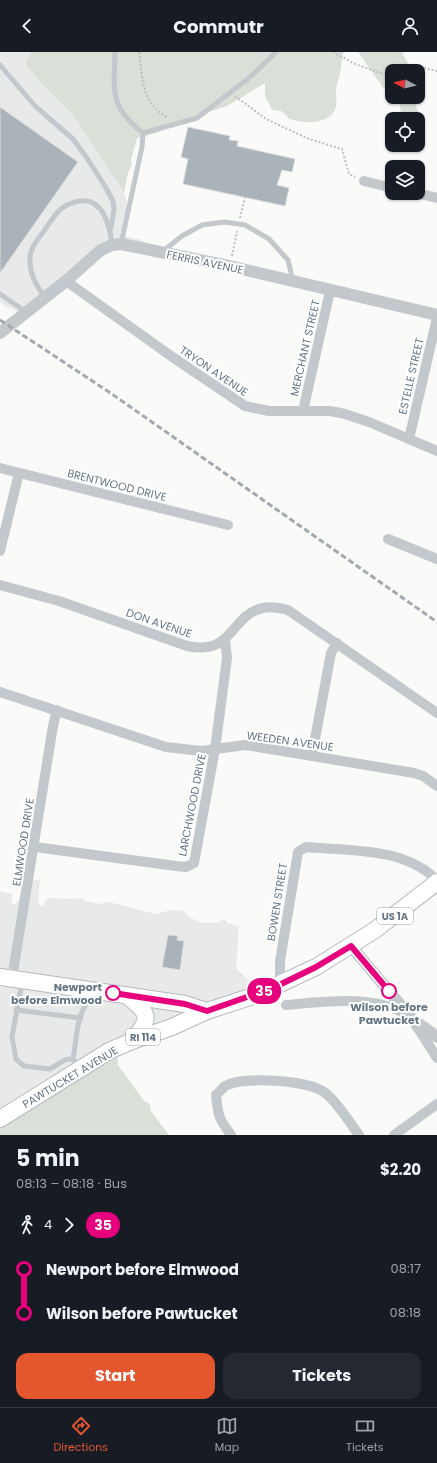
<!DOCTYPE html>
<html lang="en">
<head>
<meta charset="utf-8">
<style>
  body { margin:0; font-family:Poppins,sans-serif; background:#242831; color:#f1f3f6; height:100vh; display:flex; flex-direction:column; font-size:15px; white-space:nowrap }
  * { box-sizing:border-box; margin:0 }
  p { font-size:13px; color:#9ea1a6 }
  .icon { flex:none; width:22px; height:22px; fill:none; stroke:currentColor; stroke-width:2; stroke-linecap:round; stroke-linejoin:round }
  .map { position:relative; height:1083px; overflow:hidden }
  .drawer { display:flex; flex-direction:column; background:#171b24; flex:1 }
  .drawer>* { flex:none }
  .badge { padding:0 8px; border-radius:13px; font-size:14px; line-height:26px }
  .needle { width:26px; rotate:277deg }
  .controls { position:absolute; left:385px; top:12px; display:grid; gap:8px }
  .controls a { display:grid; place-items:center; width:40px; height:40px; border-radius:8px; background:#171b24; box-shadow:0 1px 3px #0004; font-size:20px }
  .map>.badge { position:absolute; translate:-50% -50%; box-shadow:0 0 0 2px #fff }
  .legs { display:flex; align-items:center; gap:6px; height:44px; padding:0 16px; font-size:13px }
  .legs p { margin-inline-start:auto }
  .head { display:flex; align-items:center; justify-content:space-between; height:68px; padding:0 16px }
  h1 { font-size:22px; font-weight:700; line-height:30px }
  .button { display:flex; gap:8px; margin-top:auto; padding:8px 16px }
  .button a { flex:1; height:46px; border-radius:12px; background:#e4572e; color:#fff; font-size:16px; font-weight:700; line-height:46px; text-align:center }
  .button a+a { background:#242831; color:#f1f3f6 }
  ul { padding:0 16px; list-style:none }
  li { display:flex; align-items:center; gap:14px; height:44px; font-size:15px }
  li i { display:grid; place-items:center; width:6px; height:100%; margin:0 5px; background:currentColor }
  li i::after { content:''; width:10px; height:10px; margin:-5px; border:3px solid; border-radius:50%; background:#171b24 }
  li p { margin-inline-start:auto }
  li:first-child i { background:linear-gradient(#0000 50%,currentColor 0) }
  li:last-child i { background:linear-gradient(currentColor 50%,#0000 0) }
  header { display:flex; justify-content:space-between; align-items:center; height:52px; padding:0 16px; background:#171b24; font-size:18px; font-weight:700 }
  .menu { display:flex; justify-content:space-around; align-items:center; height:56px; border-top:1px solid #363941; background:#171b24; font-size:11px; color:#9ea1a6 }
  .menu a { display:grid; justify-items:center; gap:2px }
  .menu .selected { color:#e4572e }
  .map>svg:first-child { display:block }
  .built { fill:#e8e9e9 }
  .green { fill:#dadfd7 }
  .building { fill:#aab3b9; stroke:#dcdcda }
  .lines { fill:none; stroke-linecap:round; stroke-linejoin:round }
  .primary-casing { stroke:#b5babe; stroke-width:18 }
  .path { stroke:#bbbfc2; stroke-width:2; stroke-dasharray:2 2; stroke-linecap:butt }
  .service { stroke:#c3c8cc; stroke-width:5 }
  .minor { stroke:#c3c8cc; stroke-width:10 }
  .tertiary { stroke:#c3c8cc; stroke-width:12 }
  .primary { stroke:#fff; stroke-width:16 }
  .rail { stroke:#a2aab0; stroke-width:3; stroke-dasharray:6 3; stroke-linecap:butt }
  .line-1-casing { stroke:#fff; stroke-width:9 }
  .line-1 { stroke:#e6007e; stroke-width:6 }
  .stop-1-dot { fill:#fff; stroke:#e6007e; stroke-width:2 }
  .labels { text-anchor:middle; dominant-baseline:central; stroke-width:4; stroke-linejoin:round; paint-order:stroke }
  .shield { fill:#fff; stroke:#939fa8; stroke-width:1 }
  .shield-label { font-size:10px; font-weight:bold; fill:#657683 }
  .street-label { font-size:11px; fill:#657683; stroke:#fff }
  .stop-label { font-size:11px; font-weight:bold; fill:#657683; stroke:#fff; text-anchor:end }
</style>
</head>
<body>
<header><svg class="icon" aria-label="back" viewBox="0 0 24 24"><path d="M15 5l-7 7 7 7"/></svg>Commutr<svg class="icon" aria-label="person" viewBox="0 0 24 24"><circle cx="12" cy="8" r="4"/><path d="M4 21q1-7 8-7t8 7"/></svg></header>
<div class="map">
<svg width="437" height="1083" viewBox="0 0 437 1083">
  <rect width="100%" height="100%" fill="#fafaf8"/>
  <g class="built">
    <polygon points="0,0 32,0 25,11 41,31 73,63 124,141 127,150 125,177 120,181 125,184 142,188 146,193 119,196 107,201 25,264 11,256 5,255 0,249"/>
    <polygon points="25,825 31,829 40,827 38,850 43,855 47,846 68,847 83,846 86,849 99,852 109,850 156,862 171,858 183,859 191,866 202,871 216,871 224,867 227,871 239,874 236,916 248,928 257,933 254,942 143,990 0,1067 0,839 12,842 12,852 15,852 19,848"/>
  </g>
  <g class="green">
    <path d="M32,0H344C341,7 342,13 340,21C339,27 336,33 336,39C336,44 337,50 336,55C330,74 302,72 287,66L288,65L281,59L272,58L265,44V31L227,54L167,74L159,80L137,86L131,108L132,113L128,121L124,141L73,63L41,31L25,11Z"/>
    <polygon points="358,0 402,0 412,19 392,19 393,52 388,53 387,41"/>
    <path d="M397,45H415C414,52 419,59 420,66L418,69V67H402L399,49Z"/>
    <polygon points="117,1002 118,1013 144,1049 150,1052 150,1058 169,1083 0,1083 0,1067"/>
  </g>
  <g class="building">
    <polygon points="0,55 78,110 0,221"/>
    <polygon points="188,75 230,84 229,88 238,89 237,94 295,107 292,120 282,118 277,133 289,136 285,154 183,132 188,107 181,105"/>
    <polygon points="168,883 178,884 177,888 184,889 180,918 162,915"/>
  </g>
  <g class="lines">
    <defs>
      <g id="primary">
        <polyline points="0,925 185,952 207,959"/>
        <path d="M126,943C150,962 152,965 132,989"/>
        <polyline points="0,1067 109,999 132,989 172,975 207,959 256,943 316,915 375,878 437,830"/>
      </g>
    </defs>
    <use href="#primary" class="primary-casing"/>
    <g class="path">
      <path d="M139,0C143,29 141,50 168,66"/>
      <polyline points="333,0 355,12 392,25"/>
      <polyline points="418,22 425,16 437,19"/>
      <polyline points="235,44 266,67 309,87 342,97 349,122 355,125"/>
      <polyline points="240,166 245,145"/>
      <polyline points="232,204 237,179"/>
    </g>
    <g class="service">
      <path d="M115,0C114,40 109,54 143,81"/>
      <polyline points="0,13 35,54 73,87 87,106 106,136 113,149 114,157 111,177"/>
      <polyline points="121,192 142,95 143,81 197,66 249,26 276,0"/>
      <polyline points="163,199 182,184 202,173 225,170 245,173 269,187 288,208 293,229"/>
      <polyline points="0,242 26,260"/>
      <path d="M45,245C36,234 29,221 30,206C30,196 38,187 44,179C49,172 54,163 61,157C66,153 73,150 80,149C104,146 110,175 112,193"/>
      <path d="M22,930L12,985L16,1007L24,1014L50,1017C61,1011 70,1000 80,1014"/>
      <polyline points="16,958 81,966"/>
      <path d="M73,1007C77,986 76,957 94,943"/>
    </g>
    <g class="minor">
      <polyline points="364,129 392,136"/>
      <polyline points="416,141 437,146"/>
      <polyline points="66,229 171,304 245,354 269,359 330,359 345,362 369,370 437,399"/>
      <polyline points="303,359 330,239"/>
      <polyline points="409,387 437,266"/>
      <polyline points="0,416 228,473"/>
      <polyline points="388,487 437,507"/>
      <polyline points="0,499 19,421"/>
      <path d="M0,533L59,549L187,594C234,604 230,563 263,556C271,554 280,556 288,558L437,661"/>
      <polyline points="0,640 166,695 201,699 245,693 264,696 414,721 423,724 437,734"/>
      <polyline points="312,703 331,601 337,591"/>
      <polyline points="35,795 176,814 186,815 194,811 215,697 227,606 225,588"/>
      <polyline points="12,926 53,674 57,658"/>
      <path d="M280,932V909L298,800L306,795C351,799 403,795 437,828"/>
      <path d="M286,953C322,950 375,942 407,963C414,968 431,997 437,1006"/>
      <path d="M231,1083C219,1067 218,1064 216,1043C219,1041 222,1036 225,1034C243,1024 307,1028 324,1040C336,1048 350,1071 359,1083"/>
      <polyline points="394,1083 437,1052"/>
    </g>
    <g class="tertiary">
      <polyline points="0,281 66,229 101,198 112,193 121,192 229,214 437,263"/>
      <polyline points="351,894 398,950 408,964 437,985"/>
    </g>
    <use href="#primary" class="primary"/>
    <polyline class="rail" points="0,268 112,342 437,570"/>
  </g>
  <g class="lines">
    <defs>
      <polyline id="line-1" points="113,941 185,952 207,959 273,936 316,915 351,894 389,939"/>
    </defs>
    <use href="#line-1" class="line-1-casing"/>
    <use href="#line-1" class="line-1"/>
  </g>
  <g class="stop-1-dot">
    <circle cx="389" cy="939" r="7"/>
    <circle cx="113" cy="941" r="7"/>
  </g>
  <g class="labels">
    <g class="shield">
      <rect x="377" y="856" width="36" height="16" rx="3"/>
      <rect x="126" y="977" width="34" height="16" rx="3"/>
    </g>
    <g class="shield-label">
      <text x="395" y="864">US 1A</text>
      <text x="143" y="985">RI 114</text>
    </g>
    <g class="street-label">
      <text transform="translate(205 210) rotate(12)">FERRIS AVENUE</text>
      <text transform="translate(305 296) rotate(-77)">MERCHANT STREET</text>
      <text transform="translate(214 319) rotate(34)">TRYON AVENUE</text>
      <text transform="translate(411 324) rotate(-77)">ESTELLE STREET</text>
      <text transform="translate(117 433) rotate(14)">BRENTWOOD DRIVE</text>
      <text transform="translate(159 571) rotate(19)">DON AVENUE</text>
      <text transform="translate(290 689) rotate(8)">WEEDEN AVENUE</text>
      <text transform="translate(192 753) rotate(-79)">LARCHWOOD DRIVE</text>
      <text transform="translate(23 790) rotate(-81)">ELMWOOD DRIVE</text>
      <text transform="translate(277 850) rotate(-81)">BOWEN STREET</text>
      <text transform="translate(70 1025) rotate(-31)">PAWTUCKET AVENUE</text>
    </g>
    <g class="stop-label">
      <text x="102" y="935">Newport<tspan x="102" dy="13">before Elmwood</tspan></text>
      <text x="389" y="955" text-anchor="middle">Wilson before<tspan x="389" dy="13">Pawtucket</tspan></text>
    </g>
  </g>
</svg>
<div class="controls">
<a><svg class="needle" viewBox="-14 -14 28 28"><path d="M0-13l5 13h-10z" fill="#e53935"/><path d="M0 13l5-13h-10z" fill="#9ea1a6"/></svg></a>
<a><svg class="icon" aria-label="locate" viewBox="0 0 24 24"><circle cx="12" cy="12" r="6"/><path d="M12 2v4M12 18v4M2 12h4M18 12h4"/></svg></a>
<a><svg class="icon" aria-label="layers" viewBox="0 0 24 24"><path d="M12 4l9 5-9 5-9-5zM3 14l9 5 9-5"/></svg></a>
</div>
<b class="badge" style="left:264px;top:939px;background:#e6007e;color:#fff">35</b>
</div>
<section class="drawer">
<div class="head"><div><h1>5 min</h1><p>08:13 – 08:18 · Bus</p></div><b>$2.20</b></div>
<div class="legs"><svg class="icon" aria-label="walk" viewBox="0 0 24 24"><circle cx="13" cy="4" r="2"/><path d="M13 8l-2 6 4 7M11 14l-3 7M7 12l3-4h3l4 4"/></svg>4<svg class="icon" aria-label="forward" viewBox="0 0 24 24"><path d="M9 5l7 7-7 7"/></svg><b class="badge" style="background:#e6007e;color:#fff">35</b></div>
<ul>
<li><i style="color:#e6007e"></i><b>Newport before Elmwood</b><p>08:17</p></li>
<li><i style="color:#e6007e"></i><b>Wilson before Pawtucket</b><p>08:18</p></li>
</ul>
<div class="button"><a>Start</a><a>Tickets</a></div>
</section>
<nav class="menu">
<a class="selected"><svg class="icon" aria-label="directions" viewBox="0 0 24 24"><path d="M12 3l9 9-9 9-9-9zM9 14v-3h6M13 9l2 2-2 2"/></svg>Directions</a>
<a><svg class="icon" aria-label="map" viewBox="0 0 24 24"><path d="M3 6l6-2 6 2 6-2v14l-6 2-6-2-6 2zM9 4v14M15 6v14"/></svg>Map</a>
<a><svg class="icon" aria-label="tickets" viewBox="0 0 24 24"><path d="M3 7h18v10H3zM15 7v10"/></svg>Tickets</a>
</nav>
</body>
</html>
